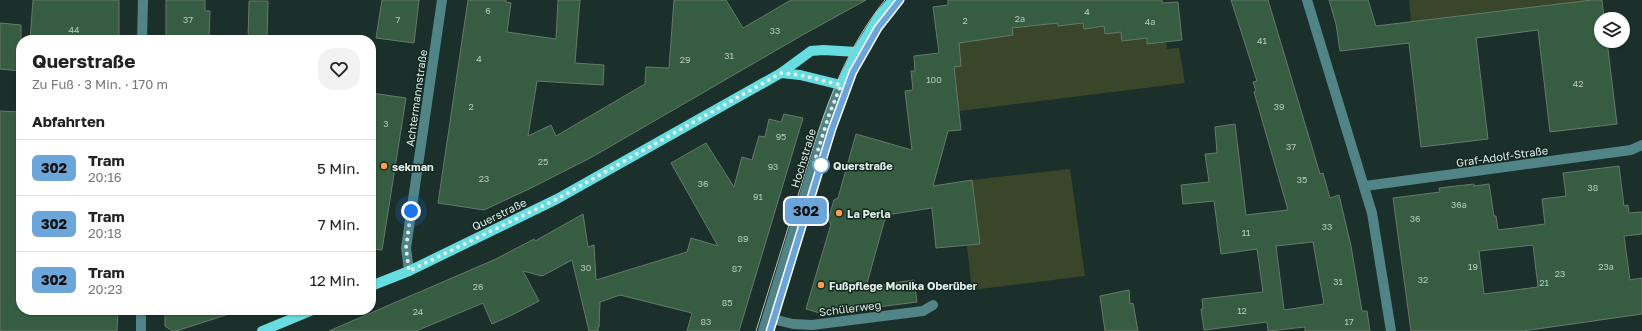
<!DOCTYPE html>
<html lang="de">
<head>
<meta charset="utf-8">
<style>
  body { margin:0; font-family:"Golos Text",sans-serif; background:#f2f2f2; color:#222; height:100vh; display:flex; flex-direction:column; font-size:15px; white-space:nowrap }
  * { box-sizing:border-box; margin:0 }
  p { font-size:13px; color:#767676 }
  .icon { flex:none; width:22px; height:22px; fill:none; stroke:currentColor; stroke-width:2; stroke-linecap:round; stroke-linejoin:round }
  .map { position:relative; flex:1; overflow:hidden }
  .side { position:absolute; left:16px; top:35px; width:360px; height:280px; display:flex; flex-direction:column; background:#fff; border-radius:16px; box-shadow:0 1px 3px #0004 }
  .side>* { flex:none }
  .badge { padding:0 8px; border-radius:6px; font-size:14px; line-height:26px }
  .buttons { position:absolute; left:1594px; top:12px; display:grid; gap:8px }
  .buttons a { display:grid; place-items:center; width:36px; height:36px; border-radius:50%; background:#fff; box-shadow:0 1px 3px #0004; font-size:20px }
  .you { position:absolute; width:20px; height:20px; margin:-10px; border:3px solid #fff; border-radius:50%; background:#1a73e8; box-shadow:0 0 0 6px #1a73e833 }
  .map>.badge { position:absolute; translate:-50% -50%; box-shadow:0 0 0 2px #fff }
  h2 { padding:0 16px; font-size:15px; line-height:36px }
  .round { display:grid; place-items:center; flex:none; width:42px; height:42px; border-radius:16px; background:#f2f2f2 }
  .overview { display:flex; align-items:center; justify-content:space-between; height:68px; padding:0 16px }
  h1 { font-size:19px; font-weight:700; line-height:30px }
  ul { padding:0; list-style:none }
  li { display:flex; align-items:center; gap:12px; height:56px; padding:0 16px; border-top:1px solid #e0e0e0 }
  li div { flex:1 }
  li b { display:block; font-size:15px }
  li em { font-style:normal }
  li .badge { min-width:44px; font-weight:700; text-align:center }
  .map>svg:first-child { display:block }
  .green { fill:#394629 }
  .building { fill:#365d41; stroke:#67786b; fill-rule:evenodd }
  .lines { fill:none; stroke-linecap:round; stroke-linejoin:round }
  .minor { stroke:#508486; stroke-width:10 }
  .major { stroke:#67dde1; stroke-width:10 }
  .tram { stroke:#b8c5c1; stroke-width:1 }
  .line-casing { stroke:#fff; stroke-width:9 }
  .line { stroke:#6ba5d9; stroke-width:6 }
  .walk { stroke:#e1ede9; stroke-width:4; stroke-dasharray:0 7.2 }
  .stop-dot { fill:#fff; stroke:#6ba5d9; stroke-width:2 }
  .poi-dot { fill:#fb9e50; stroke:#132721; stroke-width:1.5 }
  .labels { text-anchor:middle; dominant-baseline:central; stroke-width:3; stroke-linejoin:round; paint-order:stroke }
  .number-label { font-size:9px; fill:#b6c9bf }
  .street-label { font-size:11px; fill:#e1ede9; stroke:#132721 }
  .stop-label { font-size:11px; font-weight:bold; fill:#e1ede9; stroke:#132721; text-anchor:start }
  .poi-label { font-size:11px; font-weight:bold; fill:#e1ede9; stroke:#132721; text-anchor:start }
</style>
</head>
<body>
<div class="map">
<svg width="1642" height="331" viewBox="0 0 1642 331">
  <rect width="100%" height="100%" fill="#1c302b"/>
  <g class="green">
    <polygon points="1409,0 1592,0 1411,22"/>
    <polygon points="1057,17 1058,26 1083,23 1084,29 1104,26 1105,34 1121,32 1122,41 1147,38 1148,44 1166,42 1167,49 1179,48 1185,83 959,111 951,87 956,86 954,67 961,66 960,50 954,43 1013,35 1012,28 1033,26"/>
    <polygon points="1070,169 1085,276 972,290 967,246 980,243 972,180"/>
  </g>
  <g class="building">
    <polygon points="33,0 119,0 119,40 30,40"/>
    <polygon points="166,0 205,0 205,11 210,11 209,40 166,40"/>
    <polygon points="382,0 419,0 414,43 376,38"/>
    <polygon points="468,0 506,0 506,2 511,3 507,32 556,39 558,0 580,0 575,63 604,65 603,85 537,81 528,136 551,125 556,136 645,84 646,67 669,68 674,0 726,0 743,28 791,0 866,0 806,33 592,157 531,188 484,210 438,203"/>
    <polygon points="948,0 1162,0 1162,3 1178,2 1182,40 1147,44 1147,38 1122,41 1121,32 1105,34 1104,26 1084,29 1083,23 1058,26 1058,23 1012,28 1013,35 959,43 961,66 954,67 961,130 948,131 933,186 972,180 980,244 936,248 932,208 886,215 866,287 914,280 917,302 823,314 806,309 831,224 828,220 834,200 838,198 856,134 912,150 905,91 913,90 911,71 915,71 914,56 939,53 933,7 948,5"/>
    <path d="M1231,0H1268L1320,174L1323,173L1330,198L1339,195L1351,246L1362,311H1367L1370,331H1305V327L1268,331L1267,322L1204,330L1201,309H1203L1202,299L1263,292L1257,249L1221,254L1214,201L1183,204L1181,185L1209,182L1205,154L1217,153L1215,127L1235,124L1246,215L1288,210L1254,92L1256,91L1253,82L1257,81ZM1313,242L1324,304L1284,310L1276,246Z"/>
    <polygon points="1329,0 1368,0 1376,26 1592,0 1602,0 1604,19 1601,19 1601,41 1607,41 1617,124 1550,132 1538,30 1476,38 1488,139 1421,147 1409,43 1340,51 1336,24"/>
    <polygon points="249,1 268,1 267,40 248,40"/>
    <polygon points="0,23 21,25 21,71 0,69"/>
    <polygon points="371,93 406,98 382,250 371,249"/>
    <polygon points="0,111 21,112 21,310 118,311 117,331 0,331"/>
    <polygon points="784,114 803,118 739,331 687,331 692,313 620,295 600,302 599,327 598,327 598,331 589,331 572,260 542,276 523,271 539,301 512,315 492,324 483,303 416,331 329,331 496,259 534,239 535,241 583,214 588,247 594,245 596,280 687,252 691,238 718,246 671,163 706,143 734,187 742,157 752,160 759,136 765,137 769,119 781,122"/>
    <path d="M1619,166L1624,206L1628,205L1629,213L1642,212V234L1624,236L1630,280L1642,278V314L1523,331H1411L1393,198L1440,192L1439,188L1474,184V186L1489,184L1494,216H1496L1498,230L1545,224L1542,199L1566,196L1563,173ZM1533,245L1538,287L1484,294L1479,251Z"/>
    <polygon points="1129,290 1130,304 1133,303 1138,331 1105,331 1100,296"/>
    <polygon points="165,310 228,310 229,314 176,331 172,331 165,326"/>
  </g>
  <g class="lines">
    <g class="minor">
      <polyline points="1307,0 1372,213 1391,331"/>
      <polyline points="142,40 143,0"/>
      <polyline points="1365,186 1631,150 1642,145"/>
      <polyline points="409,271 406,248 442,0"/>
      <polyline points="141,310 141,331"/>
      <polyline points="768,318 793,324 812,325 923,311 933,305"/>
      <polyline points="763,331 829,115 841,85"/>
    </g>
    <g class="major">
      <polyline points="781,73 800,75 841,85 857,52 880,15 893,0"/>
      <polyline points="371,286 409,271 557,199 781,73 811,51 823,50 857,52"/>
      <polyline points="262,331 313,310"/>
    </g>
    <g class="tram">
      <path d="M756,331C771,283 786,235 801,186C822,119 840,56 885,0"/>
      <polyline points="770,331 832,129 853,72 879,28 900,0"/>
    </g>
  </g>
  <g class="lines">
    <defs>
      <polyline id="line" points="770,331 832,129 853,72 878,28 900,0"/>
    </defs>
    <use href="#line" class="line-casing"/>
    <use href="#line" class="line"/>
    <polyline class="walk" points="411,211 406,248 409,271 557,199 781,73 800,75 841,85 829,115 814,163 821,165"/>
  </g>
  <circle class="stop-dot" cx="821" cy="165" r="8"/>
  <g class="poi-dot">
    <circle cx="384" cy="166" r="4"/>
    <circle cx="839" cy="213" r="4"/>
    <circle cx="821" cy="285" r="4"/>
  </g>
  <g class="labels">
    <g class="number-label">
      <text x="488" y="10">6</text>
      <text x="1087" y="11">4</text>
      <text x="1020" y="18">2a</text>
      <text x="188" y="19">37</text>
      <text x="398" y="19">7</text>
      <text x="965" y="20">2</text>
      <text x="1150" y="21">4a</text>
      <text x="74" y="29">44</text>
      <text x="775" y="30">33</text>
      <text x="1262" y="40">41</text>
      <text x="729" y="55">31</text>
      <text x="479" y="58">4</text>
      <text x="685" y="59">29</text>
      <text x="934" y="79">100</text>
      <text x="1578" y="83">42</text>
      <text x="471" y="106">2</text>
      <text x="1279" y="106">39</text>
      <text x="386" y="123">3</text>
      <text x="781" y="136">95</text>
      <text x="1291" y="146">37</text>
      <text x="543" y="161">25</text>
      <text x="773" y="166">93</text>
      <text x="484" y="178">23</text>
      <text x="1302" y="179">35</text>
      <text x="703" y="183">36</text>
      <text x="1593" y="187">38</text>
      <text x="758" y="196">91</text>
      <text x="1459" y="204">36a</text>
      <text x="1415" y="218">36</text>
      <text x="1327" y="226">33</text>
      <text x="1246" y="232">11</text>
      <text x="743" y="238">89</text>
      <text x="1473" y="266">19</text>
      <text x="1606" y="266">23a</text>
      <text x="586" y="267">30</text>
      <text x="737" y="268">87</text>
      <text x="1560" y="273">23</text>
      <text x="1423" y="279">32</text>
      <text x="1338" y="281">31</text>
      <text x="1544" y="282">21</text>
      <text x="478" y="286">26</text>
      <text x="727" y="302">85</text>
      <text x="1242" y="310">12</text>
      <text x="418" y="311">24</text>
      <text x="706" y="321">83</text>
      <text x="1349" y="321">17</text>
    </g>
    <g class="street-label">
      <text transform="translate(416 98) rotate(-82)">Achtermannstraße</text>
      <text transform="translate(1502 156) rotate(-8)">Graf-Adolf-Straße</text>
      <text transform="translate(803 158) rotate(-73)">Hochstraße</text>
      <text transform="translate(499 214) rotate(-26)">Querstraße</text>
      <text transform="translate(850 308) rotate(-7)">Schülerweg</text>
    </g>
    <g class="stop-label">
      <text x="833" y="165">Querstraße</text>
    </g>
    <g class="poi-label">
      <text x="392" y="166">sekman</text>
      <text x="847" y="213">La Perla</text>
      <text x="829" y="285">Fußpflege Monika Oberüber</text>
    </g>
  </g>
</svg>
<div class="buttons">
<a><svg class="icon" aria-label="layers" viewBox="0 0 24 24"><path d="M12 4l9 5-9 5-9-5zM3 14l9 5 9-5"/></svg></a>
</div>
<div class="you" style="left:411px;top:211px"></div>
<b class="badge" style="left:806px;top:211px;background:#6ba5d9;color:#111">302</b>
<section class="side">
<div class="overview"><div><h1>Querstraße</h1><p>Zu Fuß · 3 Min. · 170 m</p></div><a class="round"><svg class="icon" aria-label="heart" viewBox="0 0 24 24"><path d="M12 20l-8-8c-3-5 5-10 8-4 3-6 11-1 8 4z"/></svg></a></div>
<h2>Abfahrten</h2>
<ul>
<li><span class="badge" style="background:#6ba5d9;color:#111">302</span><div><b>Tram</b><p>20:16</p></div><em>5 Min.</em></li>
<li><span class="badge" style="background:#6ba5d9;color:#111">302</span><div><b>Tram</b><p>20:18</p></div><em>7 Min.</em></li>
<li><span class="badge" style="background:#6ba5d9;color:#111">302</span><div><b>Tram</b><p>20:23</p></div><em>12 Min.</em></li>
</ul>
</section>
</div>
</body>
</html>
